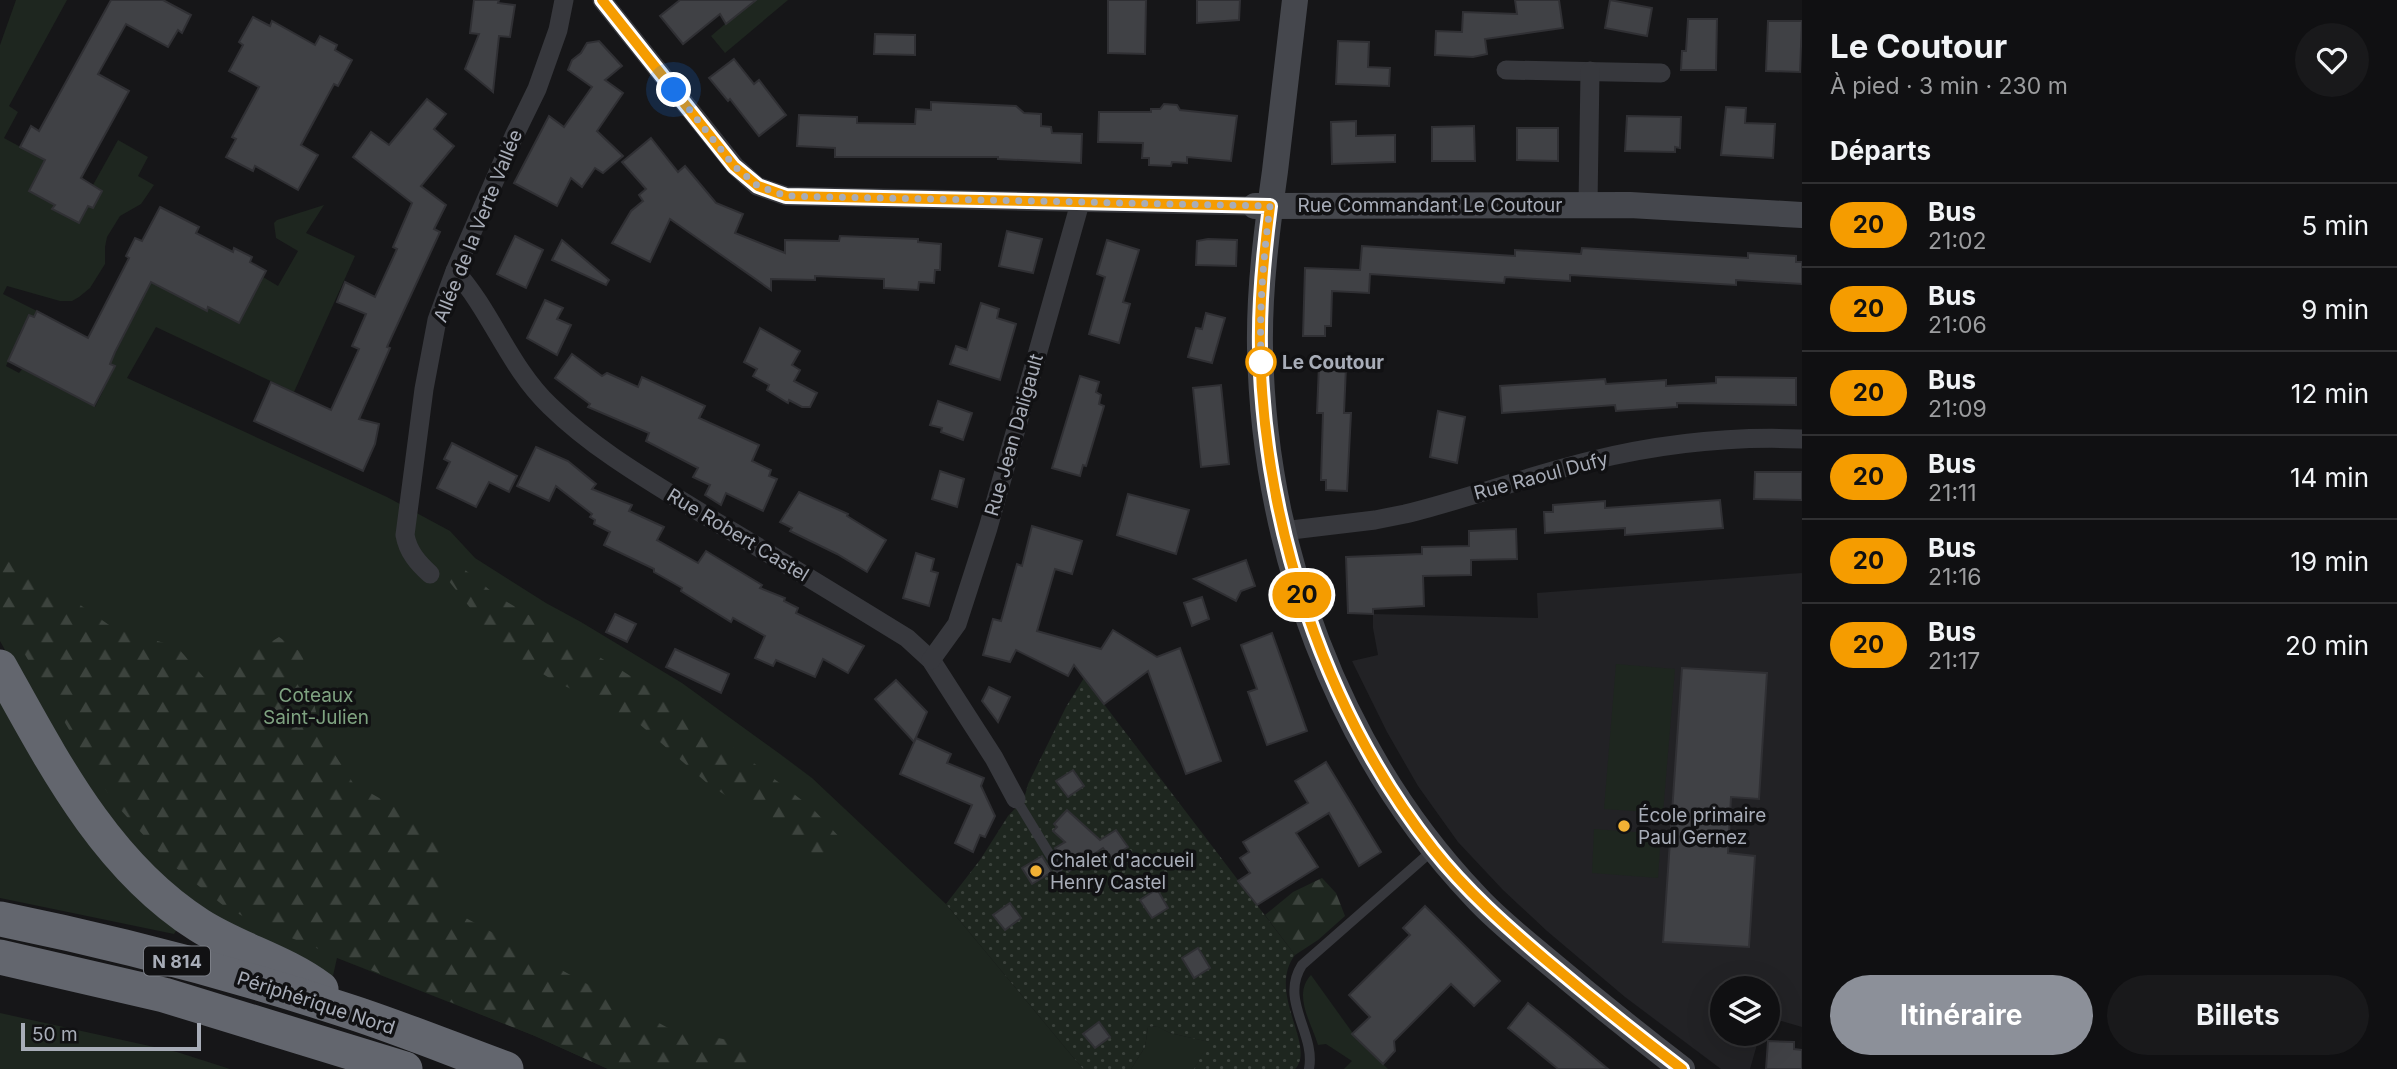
<!DOCTYPE html>
<html lang="fr">
<head>
<meta charset="utf-8">
<style>
  body { margin:0; font-family:Inter,sans-serif; background:#19191b; color:#f1f3f6; height:100vh; display:flex; flex-direction:column; font-size:26px; white-space:nowrap }
  * { box-sizing:border-box; margin:0 }
  p { font-size:23px; color:#9c9d9f }
  .icon { flex:none; width:38px; height:38px; fill:none; stroke:currentColor; stroke-width:2; stroke-linecap:round; stroke-linejoin:round }
  .map { position:relative; flex:1; overflow:hidden }
  .panel { display:flex; flex-direction:column; background:#101012; width:595px }
  .panel>* { flex:none }
  .badge { padding:0 14px; border-radius:23px; font-size:24px; line-height:46px }
  .tools { position:absolute; left:1710px; top:976px; display:grid; gap:14px }
  .tools a { display:grid; place-items:center; width:70px; height:70px; border-radius:50%; background:#101012; box-shadow:0 7px 28px #0002,0 0 0 2px #303032; font-size:35px }
  .scale { position:absolute; left:21px; bottom:18px; width:180px; box-sizing:border-box; padding-left:7px; border:4px solid #a8adb8; border-top:0; font-size:19px; line-height:24px; white-space:nowrap; color:#a8adb8; -webkit-text-stroke:5px #111113; paint-order:stroke }
  .you { position:absolute; width:35px; height:35px; margin:-18px; border:5px solid #fff; border-radius:50%; background:#1a73e8; box-shadow:0 0 0 10px #1a73e833 }
  .map>.badge { position:absolute; translate:-50% -50%; box-shadow:0 0 0 4px #fff }
  h2 { padding:0 28px; font-size:26px; line-height:63px }
  .round { display:grid; place-items:center; flex:none; width:74px; height:74px; border-radius:37px; background:#19191b }
  .overview { display:flex; align-items:center; justify-content:space-between; height:119px; padding:0 28px }
  h1 { font-size:33px; font-weight:700; line-height:52px }
  .action { display:flex; gap:14px; margin-top:auto; padding:14px 28px }
  .action a { flex:1; height:80px; border-radius:42px; background:#8c9099; color:#fff; font-size:28px; font-weight:700; line-height:80px; text-align:center }
  .action a+a { background:#19191b; color:#f1f3f6 }
  ul { padding:0; list-style:none }
  li { display:flex; align-items:center; gap:21px; height:84px; padding:0 28px; border-top:2px solid #303032 }
  li div { flex:1 }
  li b { display:block; font-size:26px }
  li em { font-style:normal }
  li .badge { min-width:77px; font-weight:700; text-align:center }
  main { display:flex; flex:1; min-height:0 }
  .map>svg:first-child { display:block }
  .built { fill:#222225 }
  .green { fill:#1e261f }
  .forest { fill:url(#forest-firs) }
  .garden { fill:url(#garden-dots) }
  .building { fill:#404145; stroke:#303034; stroke-width:2 }
  .lines { fill:none; stroke-linecap:round; stroke-linejoin:round }
  .lane { stroke:#37383d; stroke-width:10 }
  .street { stroke:#37383d; stroke-width:19 }
  .secondary { stroke:#45474d; stroke-width:26 }
  .highway { stroke:#63666e; stroke-width:35 }
  .line-casing { stroke:#fff; stroke-width:16 }
  .line { stroke:#f59c00; stroke-width:10 }
  .walk { stroke:#a8adb8; stroke-width:7; stroke-dasharray:0 12.6 }
  .stop-dot { fill:#fff; stroke:#f59c00; stroke-width:3.5 }
  .poi-dot { fill:#f2b134; stroke:#111113; stroke-width:2.5 }
  .labels { text-anchor:middle; dominant-baseline:central; stroke-width:7; stroke-linejoin:round; paint-order:stroke }
  .shield { fill:#111113; stroke:#7b7e86; stroke-width:2 }
  .shield-label { font-size:18px; font-weight:bold; fill:#a8adb8 }
  .street-label { font-size:19px; fill:#a8adb8; stroke:#111113 }
  .stop-label { font-size:19px; font-weight:bold; fill:#a8adb8; stroke:#111113; text-anchor:start }
  .park-label { font-size:19px; fill:#7fa381; stroke:#111113 }
  .poi-label { font-size:19px; fill:#a8adb8; stroke:#111113; text-anchor:start }
</style>
</head>
<body>
<main>
<div class="map">
<svg width="1802" height="1069" viewBox="0 0 1802 1069">
  <defs>
    <pattern id="forest-firs" width="22" height="20" patternUnits="userSpaceOnUse" patternTransform="scale(1.75)"><rect width="22" height="20" fill="#1e261f"/><path d="M5 1l3.5 6h-7zM16 11l3.5 6h-7z" fill="#3c433d"/></pattern>
    <pattern id="garden-dots" width="8" height="8" patternUnits="userSpaceOnUse" patternTransform="scale(1.75)"><rect width="8" height="8" fill="#1e261f"/><path d="M2 2h.1M6 6h.1" fill="none" stroke="#3c433d" stroke-width="1.8" stroke-linecap="round"/></pattern>
  </defs>
  <rect width="100%" height="100%" fill="#161618"/>
  <polygon class="built" points="1802,573 1802,1027 1768,1017 1768,989 1722,989 1722,1034 1760,1034 1750,1069 1721,1069 1625,997 1547,931 1503,890 1458,842 1418,786 1387,732 1352,661 1378,655 1373,628 1373,614 1538,618 1537,593"/>
  <g class="green">
    <polygon points="16,0 67,0 9,106 18,112 4,138 50,163 43,165 29,191 55,205 53,209 88,206 93,208 102,191 93,185 118,140 148,157 138,176 154,185 141,204 120,216 107,237 105,247 105,264 90,288 79,297 72,301 60,301 7,286 3,294 37,311 34,317 29,316 19,334 25,338 13,351 6,366 19,373 22,369 95,407 103,391 98,389 105,385 115,367 110,364 151,282 206,311 208,307 263,277 278,286 298,251 276,238 274,223 277,220 324,205 306,233 355,256 294,392 156,327 127,378 387,497 450,531 475,558 546,603 581,622 682,683 780,754 812,778 946,904 1083,1069 608,1069 535,1036 337,958 333,976 244,936 174,887 141,854 117,827 56,742 0,641 0,45"/>
    <polygon points="753,0 788,0 725,53 711,36"/>
    <polygon points="1616,664 1675,669 1663,813 1604,809"/>
    <polygon points="0,700 94,851 177,929 174,934 0,898"/>
    <polygon points="1594,829 1661,834 1658,878 1592,873"/>
    <path d="M1311,975L1357,1039L1388,1069H1344L1352,1061L1326,1044L1318,1045C1312,1024 1292,995 1311,975Z"/>
    <polygon points="0,1013 177,1052 230,1069 0,1069"/>
    <polygon points="1157,1026 1170,1033 1210,1042 1194,1069 1131,1069 1145,1047 1148,1027"/>
  </g>
  <g class="forest">
    <polygon points="0,539 24,566 112,627 177,647 207,681 279,637 302,653 321,733 353,783 447,837 440,904 670,1029 739,1042 780,1069 608,1069 535,1036 259,925 224,906 166,860 118,807 98,779 0,612"/>
    <polygon points="447,555 497,596 621,670 698,720 812,808 844,842 827,863 707,783 637,722 551,679 503,649 440,570"/>
    <polygon points="1322,878 1336,893 1345,916 1318,940 1295,955 1265,915 1293,892"/>
  </g>
  <path class="garden" d="M1084,678L1295,955C1266,993 1317,1046 1295,1069H1194L1209,1042L1170,1033L1156,1026L1148,1027L1145,1047L1131,1069H1083L946,904L980,860L1008,816L1024,799L1028,784L1066,707Z"/>
  <g class="building">
    <polygon points="111,0 163,0 191,15 182,33 178,30 168,47 126,24 98,74 129,91 81,178 102,191 93,208 88,206 79,223 52,209 55,205 29,191 45,160 20,147 31,126 39,131"/>
    <polygon points="474,0 499,0 498,3 515,5 510,37 499,36 493,92 465,69 479,34 470,33"/>
    <polygon points="680,0 756,0 726,24 720,14 683,44 660,16"/>
    <polygon points="1108,0 1146,0 1145,54 1108,53"/>
    <polygon points="1197,0 1240,0 1239,20 1197,23"/>
    <polygon points="1515,0 1559,0 1563,28 1485,39 1487,54 1473,57 1435,55 1436,31 1462,32 1463,12 1517,14"/>
    <polygon points="1610,0 1652,8 1647,36 1605,28"/>
    <polygon points="253,17 270,26 272,21 315,45 320,36 337,45 335,50 352,60 338,86 334,84 301,145 318,155 298,190 255,166 253,171 226,157 236,139 232,137 259,87 229,71 243,45 239,42"/>
    <polygon points="1688,19 1717,19 1716,70 1681,70 1682,51 1686,51"/>
    <polygon points="1768,21 1802,21 1800,72 1766,71"/>
    <polygon points="875,34 915,35 915,55 874,54"/>
    <polygon points="599,41 622,66 605,80 623,93 597,131 623,156 603,173 595,168 582,187 571,178 557,206 514,183 549,116 564,127 592,87 568,70 572,60 581,53 587,43"/>
    <polygon points="1338,41 1369,42 1368,67 1390,68 1389,86 1336,84"/>
    <polygon points="734,59 754,84 759,80 786,115 759,136 730,99 728,101 709,78"/>
    <polygon points="427,99 446,114 434,129 454,146 421,186 446,205 434,229 440,232 387,347 390,348 359,419 379,424 375,444 363,471 254,421 271,382 331,410 359,349 352,346 366,314 337,302 345,282 375,297 397,249 393,247 412,203 353,157 371,132 389,145"/>
    <polygon points="931,102 1016,106 1024,113 1041,114 1041,126 1051,127 1052,133 1082,134 1081,163 998,159 998,157 835,157 835,148 797,146 799,115 857,117 857,123 915,124 916,109 931,110"/>
    <polygon points="1164,104 1177,105 1180,110 1237,116 1231,161 1187,157 1187,163 1172,162 1171,166 1149,165 1149,158 1142,158 1143,143 1098,142 1099,112 1151,112 1151,109 1160,109"/>
    <polygon points="1726,107 1746,108 1745,123 1775,124 1773,158 1721,155"/>
    <polygon points="1627,116 1681,117 1680,148 1675,147 1675,152 1625,151"/>
    <polygon points="1356,121 1356,136 1395,135 1395,162 1332,164 1331,122"/>
    <polygon points="1474,126 1475,161 1432,161 1432,127"/>
    <polygon points="1517,128 1558,128 1558,161 1517,160"/>
    <polygon points="651,138 678,172 685,166 716,203 743,214 735,233 785,253 785,240 839,241 840,236 918,239 918,242 941,244 940,270 935,270 934,283 919,282 918,290 884,288 884,279 815,276 815,280 771,279 771,290 670,219 650,262 612,243 631,211 643,201 639,195 646,189 622,162"/>
    <polygon points="160,207 199,227 196,233 233,252 234,248 252,257 250,262 266,271 239,323 208,307 207,311 151,282 115,352 110,364 115,366 94,406 8,361 29,315 34,317 37,311 88,338 129,258 126,256 135,238 142,241"/>
    <polygon points="1007,231 1042,239 1033,273 999,266"/>
    <polygon points="515,236 543,250 526,288 497,274"/>
    <polygon points="1208,239 1237,240 1236,266 1196,265 1197,241"/>
    <polygon points="562,240 609,280 606,285 552,260"/>
    <polygon points="1107,240 1139,250 1123,302 1130,304 1119,343 1089,334 1105,277 1097,274"/>
    <polygon points="1362,246 1515,256 1515,250 1581,254 1582,248 1748,258 1748,253 1796,256 1796,262 1802,262 1802,284 1736,280 1736,285 1570,275 1570,281 1505,277 1504,283 1370,274 1369,293 1332,291 1331,326 1325,326 1325,336 1303,336 1305,268 1360,270"/>
    <polygon points="545,300 563,308 557,319 571,325 557,355 527,338"/>
    <polygon points="981,303 999,309 997,318 1016,324 1000,380 950,364 956,346 967,350"/>
    <polygon points="1206,313 1225,318 1212,363 1188,357 1196,328 1202,329"/>
    <polygon points="760,328 800,351 792,365 800,370 794,381 817,393 810,407 802,407 789,400 788,403 767,390 769,385 753,376 757,369 744,362"/>
    <polygon points="572,354 602,376 607,373 638,387 642,377 705,406 699,418 759,445 752,461 771,470 769,476 777,479 763,511 726,493 721,505 705,495 710,485 693,477 698,468 646,441 649,433 588,407 590,404 555,378"/>
    <polygon points="1319,365 1346,366 1344,413 1351,413 1347,491 1326,490 1326,480 1321,480 1323,413 1317,413"/>
    <polygon points="1080,376 1099,382 1096,392 1101,395 1099,404 1104,406 1086,466 1083,465 1080,476 1052,468"/>
    <polygon points="1716,377 1796,378 1796,405 1677,403 1677,407 1616,411 1615,405 1502,413 1500,386 1605,379 1606,384 1666,380 1666,386 1716,383"/>
    <polygon points="1221,385 1229,464 1201,467 1193,388"/>
    <polygon points="938,401 972,413 963,440 941,432 942,428 930,425"/>
    <polygon points="1438,411 1465,417 1457,463 1430,457"/>
    <polygon points="452,443 517,476 509,492 489,482 476,507 437,488 450,462 444,459"/>
    <polygon points="536,447 568,461 596,484 592,489 632,505 629,511 664,527 657,540 698,563 706,551 762,585 760,588 785,598 784,601 798,608 796,613 864,646 848,673 823,659 815,677 776,660 773,666 755,658 765,636 733,618 731,622 681,591 682,588 654,572 654,569 604,545 610,532 594,524 595,520 590,517 592,514 556,486 549,501 517,486"/>
    <polygon points="940,471 964,479 957,507 932,499"/>
    <polygon points="1755,472 1802,472 1802,500 1754,499"/>
    <polygon points="799,492 848,514 847,516 886,540 867,572 837,554 790,531 792,528 780,522"/>
    <polygon points="1128,494 1189,510 1176,554 1117,535"/>
    <polygon points="1720,500 1723,528 1625,535 1625,528 1545,533 1544,512 1553,512 1553,505 1605,501 1605,508"/>
    <polygon points="1032,526 1082,541 1072,574 1055,569 1037,631 1101,649 1113,630 1157,657 1180,648 1221,761 1186,774 1148,671 1104,704 1074,665 1068,676 1016,650 1010,662 983,655 993,619 1001,621 1017,564 1022,566"/>
    <polygon points="1516,529 1517,559 1471,560 1471,575 1423,576 1424,606 1373,609 1373,614 1348,613 1346,557 1422,554 1422,547 1469,546 1469,531"/>
    <polygon points="916,553 934,559 931,571 938,573 929,606 903,598"/>
    <polygon points="1246,560 1255,586 1241,591 1236,601 1194,579"/>
    <polygon points="1202,597 1209,619 1192,626 1184,603"/>
    <polygon points="615,614 636,624 627,642 606,632"/>
    <polygon points="1272,633 1307,731 1267,745 1248,692 1257,689 1241,645"/>
    <polygon points="675,649 729,674 721,693 666,667"/>
    <polygon points="1682,668 1767,673 1759,799 1731,797 1728,853 1755,856 1749,947 1663,942"/>
    <polygon points="896,680 927,712 914,742 875,699"/>
    <polygon points="989,687 1010,697 998,722 982,701"/>
    <polygon points="916,738 951,754 947,763 984,778 981,786 995,816 985,837 980,835 973,852 955,843 972,805 900,774"/>
    <polygon points="1326,762 1381,852 1359,866 1329,813 1296,833 1318,867 1257,905 1238,881 1250,873 1240,858 1249,852 1243,842 1308,803 1295,781"/>
    <polygon points="1073,770 1084,786 1068,797 1056,781"/>
    <polygon points="1067,810 1100,840 1116,830 1128,847 1111,858 1103,848 1069,871 1055,848 1065,842 1053,831 1057,827 1054,824"/>
    <polygon points="1042,856 1052,872 1032,884 1022,868"/>
    <polygon points="1157,889 1168,908 1152,918 1140,900"/>
    <polygon points="1010,903 1021,918 1005,930 993,915"/>
    <polygon points="1425,906 1500,981 1474,1006 1451,984 1394,1041 1395,1051 1383,1064 1352,1034 1370,1017 1349,995 1410,935 1403,928"/>
    <polygon points="1198,948 1210,968 1194,978 1182,958"/>
    <polygon points="1528,1003 1571,1038 1608,1069 1558,1069 1508,1028"/>
    <polygon points="1099,1022 1110,1037 1095,1048 1083,1034"/>
    <polygon points="1768,1041 1794,1042 1794,1049 1802,1050 1802,1069 1766,1069"/>
  </g>
  <g class="lines">
    <g class="lane">
      <polyline points="1016,799 1058,868"/>
      <path d="M1309,1069C1316,1033 1279,1001 1302,965L1433,850"/>
    </g>
    <g class="street">
      <polyline points="602,0 735,166 757,186 786,196 1253,206"/>
      <polyline points="1506,70 1661,73"/>
      <polyline points="1588,205 1590,71"/>
      <path d="M455,271C492,312 509,367 550,406C597,452 655,484 711,519C777,558 842,598 907,638L931,660L994,758L1016,799"/>
      <path d="M1283,531L1375,520L1405,514C1467,499 1528,476 1590,461C1659,444 1731,436 1802,439"/>
      <path d="M430,574C418,563 408,552 405,535L424,389L437,320L455,271L514,136L537,89L558,30L564,0"/>
      <polyline points="931,660 957,624 988,528 1080,203"/>
    </g>
    <g class="secondary">
      <path d="M1295,0C1288,57 1282,114 1275,171C1267,229 1259,289 1260,348C1264,547 1337,751 1475,896C1496,919 1520,938 1544,958C1589,996 1635,1033 1682,1069"/>
      <polyline points="1255,206 1630,205 1802,215"/>
    </g>
    <g class="highway">
      <path d="M0,667C53,762 105,865 199,925C238,950 284,961 321,989"/>
      <path d="M0,919C118,943 236,974 351,1012C403,1029 454,1050 506,1069"/>
      <polyline points="0,957 164,995 405,1069"/>
    </g>
  </g>
  <g class="lines">
    <defs>
      <path id="line" d="M602,0L734,166L758,186L786,196L1270,206C1264,252 1259,301 1260,348C1264,525 1324,710 1433,849C1466,891 1506,926 1546,960C1591,998 1636,1034 1682,1069"/>
    </defs>
    <use href="#line" class="line-casing"/>
    <use href="#line" class="line"/>
    <path class="walk" d="M674,90L734,166L758,186L786,196L1270,206C1263,261 1258,318 1262,373L1261,362"/>
  </g>
  <circle class="stop-dot" cx="1261" cy="362" r="14"/>
  <g class="poi-dot">
    <circle cx="1624" cy="826" r="7"/>
    <circle cx="1036" cy="871" r="7"/>
  </g>
  <g class="labels">
    <rect class="shield" x="144" y="946.5" width="66" height="29" rx="5"/>
    <g class="shield-label">
      <text x="177" y="961">N 814</text>
    </g>
    <g class="street-label">
      <text x="1430" y="205">Rue Commandant Le Coutour</text>
      <text transform="translate(478 226) rotate(-68)">Allée de la Verte Vallée</text>
      <text transform="translate(1014 435) rotate(-74)">Rue Jean Daligault</text>
      <text transform="translate(1541 476) rotate(-15)">Rue Raoul Dufy</text>
      <text transform="translate(738 535) rotate(31)">Rue Robert Castel</text>
      <text transform="translate(316 1003) rotate(18)">Périphérique Nord</text>
    </g>
    <g class="stop-label">
      <text x="1282" y="362">Le Coutour</text>
    </g>
    <g class="park-label">
      <text x="316" y="695">Coteaux<tspan x="316" dy="22">Saint-Julien</tspan></text>
    </g>
    <g class="poi-label">
      <text x="1638" y="815">École primaire<tspan x="1638" dy="22">Paul Gernez</tspan></text>
      <text x="1050" y="860">Chalet d'accueil<tspan x="1050" dy="22">Henry Castel</tspan></text>
    </g>
  </g>
</svg>
<div class="tools">
<a><svg class="icon" aria-label="layers" viewBox="0 0 24 24"><path d="M12 4l9 5-9 5-9-5zM3 14l9 5 9-5"/></svg></a>
</div>
<div class="scale">50 m</div>
<div class="you" style="left:674px;top:90px"></div>
<b class="badge" style="left:1302px;top:595px;background:#f59c00;color:#111">20</b>
</div>
<section class="panel">
<div class="overview"><div><h1>Le Coutour</h1><p>À pied · 3 min · 230 m</p></div><a class="round"><svg class="icon" aria-label="heart" viewBox="0 0 24 24"><path d="M12 20l-8-8c-3-5 5-10 8-4 3-6 11-1 8 4z"/></svg></a></div>
<h2>Départs</h2>
<ul>
<li><span class="badge" style="background:#f59c00;color:#111">20</span><div><b>Bus</b><p>21:02</p></div><em>5 min</em></li>
<li><span class="badge" style="background:#f59c00;color:#111">20</span><div><b>Bus</b><p>21:06</p></div><em>9 min</em></li>
<li><span class="badge" style="background:#f59c00;color:#111">20</span><div><b>Bus</b><p>21:09</p></div><em>12 min</em></li>
<li><span class="badge" style="background:#f59c00;color:#111">20</span><div><b>Bus</b><p>21:11</p></div><em>14 min</em></li>
<li><span class="badge" style="background:#f59c00;color:#111">20</span><div><b>Bus</b><p>21:16</p></div><em>19 min</em></li>
<li><span class="badge" style="background:#f59c00;color:#111">20</span><div><b>Bus</b><p>21:17</p></div><em>20 min</em></li>
</ul>
<div class="action"><a>Itinéraire</a><a>Billets</a></div>
</section>
</main>
</body>
</html>
